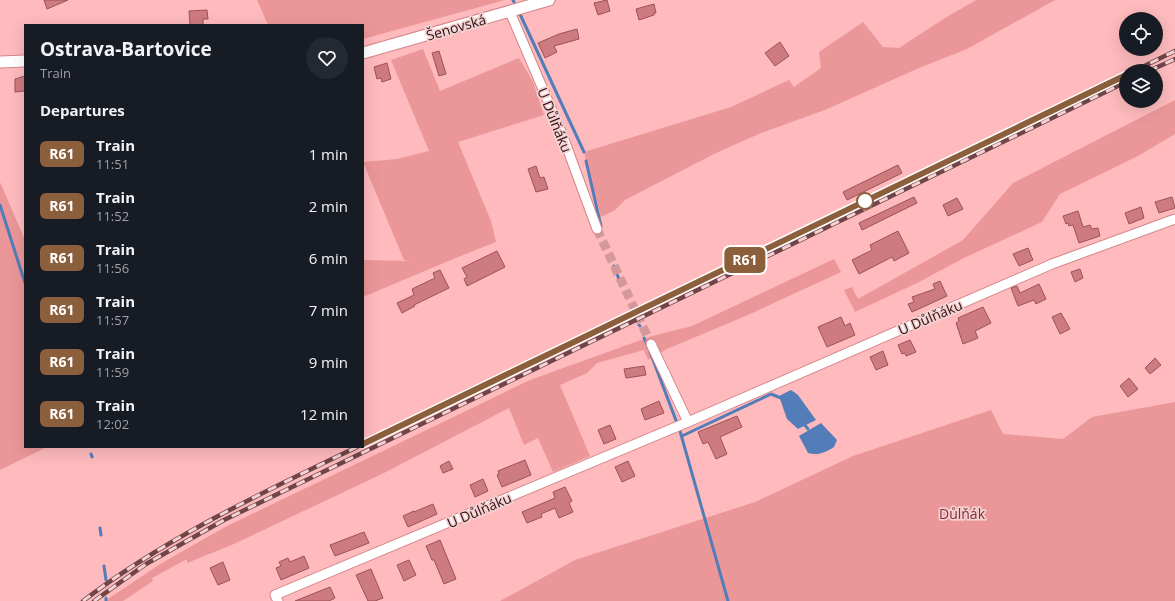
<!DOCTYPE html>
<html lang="en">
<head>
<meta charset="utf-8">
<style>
  body { margin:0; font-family:"Open Sans",sans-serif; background:#242831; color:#f1f3f6; height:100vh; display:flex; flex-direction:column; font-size:15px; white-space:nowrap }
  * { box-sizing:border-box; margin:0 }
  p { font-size:13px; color:#9ea1a6 }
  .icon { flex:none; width:22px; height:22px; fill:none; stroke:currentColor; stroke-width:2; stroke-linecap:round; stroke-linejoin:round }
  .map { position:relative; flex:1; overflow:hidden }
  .panel { position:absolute; left:24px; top:24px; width:340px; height:424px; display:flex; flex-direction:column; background:#171b24; border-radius:0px; box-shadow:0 4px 16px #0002 }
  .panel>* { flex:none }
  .badge { padding:0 8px; border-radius:6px; font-size:14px; line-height:26px }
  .buttons { position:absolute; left:1119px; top:12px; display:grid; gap:8px }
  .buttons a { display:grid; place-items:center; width:44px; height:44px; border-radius:50%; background:#171b24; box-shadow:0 4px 16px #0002; font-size:20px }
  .map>.badge { position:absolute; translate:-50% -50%; box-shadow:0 0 0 2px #fff }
  h2 { padding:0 16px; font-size:15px; line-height:36px }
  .round { display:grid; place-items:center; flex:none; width:42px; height:42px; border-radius:21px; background:#242831 }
  .summary { display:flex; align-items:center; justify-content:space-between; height:68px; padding:0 16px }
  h1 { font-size:19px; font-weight:700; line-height:30px }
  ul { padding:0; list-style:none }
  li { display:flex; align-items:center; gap:12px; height:52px; padding:0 16px }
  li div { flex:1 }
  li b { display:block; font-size:15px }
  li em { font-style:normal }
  li .badge { min-width:44px; font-weight:700; text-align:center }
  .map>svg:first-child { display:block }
  .green { fill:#eb979a }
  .water { fill:#527db8 }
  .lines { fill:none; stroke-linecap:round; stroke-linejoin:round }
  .stream { stroke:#527db8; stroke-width:3 }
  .building { fill:#cd7b7f; stroke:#9c5257 }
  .minor-tunnel { stroke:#d5989a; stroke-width:9; stroke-dasharray:9 4.5; stroke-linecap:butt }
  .minor-casing { stroke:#d58589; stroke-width:11 }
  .tertiary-casing { stroke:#d58589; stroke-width:13 }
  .minor { stroke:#fff; stroke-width:9 }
  .tertiary { stroke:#fff; stroke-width:11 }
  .rail-casing { stroke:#6f4547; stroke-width:4.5 }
  .rail { stroke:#f4d1d2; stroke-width:3; stroke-dasharray:9; stroke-linecap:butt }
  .line-casing { stroke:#fff; stroke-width:9 }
  .line { stroke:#8b5e3c; stroke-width:6 }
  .stop-dot { fill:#fff; stroke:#8b5e3c; stroke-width:2 }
  .labels { text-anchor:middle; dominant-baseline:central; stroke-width:3.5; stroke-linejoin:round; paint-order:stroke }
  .street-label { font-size:14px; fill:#301214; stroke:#f4d1d2 }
  .park-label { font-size:14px; fill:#8b2836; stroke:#f4d1d2 }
</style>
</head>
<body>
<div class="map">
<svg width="1175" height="601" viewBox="0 0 1175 601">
  <rect width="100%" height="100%" fill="#febabc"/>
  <g class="green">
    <polygon points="257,0 505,0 363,39 363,25 268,25"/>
    <polygon points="976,0 1055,0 967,49 919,68 825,110 761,133 714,154 625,200 615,210 601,217 584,152 731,107 789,80 794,87 821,68 819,52 863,22 883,47 899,48 945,18"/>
    <polygon points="423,49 440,91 519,58 533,82 544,115 458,142 491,221 496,242 458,257 363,297 363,260 410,261 404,260 363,162 397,159 429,151 391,60"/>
    <polygon points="1175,100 1175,134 1136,157 1060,194 1042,222 964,258 917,283 855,312 844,290 852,287 858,299 963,240 1013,183"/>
    <polygon points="0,182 25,240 25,447 47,447 0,470"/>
    <polygon points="834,259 841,272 748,315 667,349 648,360 644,350 597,363 587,373 560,385 590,456 553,472 538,438 524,445 509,408 384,473 234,544 187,563 187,559 152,578 153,581 123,601 105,601 162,563 225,527 530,380 652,336 692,326"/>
    <polygon points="1175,402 1175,601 500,601 575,560 755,502 853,456 991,410 1003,434 1063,439 1092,417"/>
  </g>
  <g class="water">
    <polygon points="791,390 798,395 816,420 798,429 787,419 779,396"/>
    <path d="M821,423L837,440L834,447C826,452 818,456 808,453L799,436Z"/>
  </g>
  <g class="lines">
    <g class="stream">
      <polyline points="513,0 514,2"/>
      <polyline points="519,12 584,152"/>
      <polyline points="586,161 601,226"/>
      <polyline points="0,205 25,283"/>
      <polyline points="614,266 620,282"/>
      <polyline points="639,325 640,326"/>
      <polyline points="644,338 648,347"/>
      <polyline points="650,352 677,423"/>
      <polyline points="803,423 808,429"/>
      <polyline points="680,431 728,601"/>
      <polyline points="682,436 771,394 781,398"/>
      <polyline points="91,454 92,457"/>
      <polyline points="100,528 101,535"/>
      <polyline points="104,566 106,580"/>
      <polyline points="106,598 106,601"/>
    </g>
  </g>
  <g class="building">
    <polygon points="44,0 68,0 47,9"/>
    <polygon points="607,0 610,11 598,15 594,3"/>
    <polygon points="654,4 656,13 654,13 654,15 639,20 636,9"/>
    <polygon points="207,10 208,19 203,19 203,25 190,25 189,11"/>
    <polygon points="577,29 579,39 554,46 557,52 545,58 538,43 559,34"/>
    <polygon points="780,42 789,56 775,66 765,53"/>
    <polygon points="439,51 446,74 439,76 432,53"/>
    <polygon points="387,63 391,79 382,82 381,78 377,79 374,67"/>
    <polygon points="25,76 25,91 15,92 15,79"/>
    <polygon points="898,165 902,173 847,200 843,192"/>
    <polygon points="536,166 540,178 544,177 548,189 536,192 528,169"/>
    <polygon points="914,197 917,203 862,230 859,223"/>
    <polygon points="1172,197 1175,208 1159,213 1155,202"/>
    <polygon points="957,198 963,209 948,216 943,205"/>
    <polygon points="1141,207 1144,218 1129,224 1125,213"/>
    <polygon points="1078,211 1083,227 1090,225 1092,229 1098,228 1100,236 1079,243 1073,225 1069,226 1068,223 1066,224 1063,216"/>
    <polygon points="898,231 909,253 894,261 892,257 859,274 852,260 872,250 870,245"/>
    <polygon points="1028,248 1033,260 1019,266 1013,254"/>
    <polygon points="497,251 505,267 467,286 464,279 467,277 462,268"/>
    <polygon points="1080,269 1083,278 1075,282 1071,272"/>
    <polygon points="440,270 449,288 414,305 415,306 402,313 397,303 414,295 412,289 435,278 433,273"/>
    <polygon points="940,281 947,296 912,312 908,304 914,302 912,297 935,289 933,284"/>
    <polygon points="1039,284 1046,299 1036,304 1034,300 1018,306 1011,288 1017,286 1020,293"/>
    <polygon points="983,307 991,323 975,331 978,338 963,344 956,323 959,321 958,318"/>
    <polygon points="1061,313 1070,329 1060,334 1052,317"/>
    <polygon points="841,317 845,326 850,323 855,335 827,347 818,327"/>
    <polygon points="910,340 916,352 906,356 905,353 902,354 898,345"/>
    <polygon points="883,351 888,365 876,370 870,357"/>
    <polygon points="1155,358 1161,365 1150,374 1145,368"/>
    <polygon points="644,366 646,375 626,378 624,369"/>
    <polygon points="1129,378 1138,389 1128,397 1120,386"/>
    <polygon points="659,401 664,413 645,420 641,409"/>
    <polygon points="737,416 742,427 720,437 727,454 716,459 708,442 703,444 698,432"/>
    <polygon points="610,425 616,439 604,444 598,430"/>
    <polygon points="525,460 531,475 502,487 497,475 499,474 498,471"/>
    <polygon points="449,461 453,469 443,473 440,466"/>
    <polygon points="628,461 635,476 622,482 615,467"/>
    <polygon points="483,479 488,491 475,497 470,485"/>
    <polygon points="565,487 572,501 569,503 573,512 559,518 555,508 541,514 542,517 527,523 522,512 555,498 553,492"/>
    <polygon points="433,504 437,514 408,527 403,516 414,511 414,512"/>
    <polygon points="364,532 369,543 335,556 330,545"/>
    <polygon points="440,540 456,579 444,584 434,560 432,560 426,546"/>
    <polygon points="304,556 309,568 281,580 276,568 281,566 279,562 288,558 290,562"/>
    <polygon points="409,560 416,575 404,581 397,565"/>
    <polygon points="223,562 230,580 218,585 210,568"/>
    <polygon points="371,569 383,598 375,601 368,601 356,575"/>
    <polygon points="330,587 335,598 329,601 295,601"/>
  </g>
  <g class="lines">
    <polyline class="minor-tunnel" points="597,229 651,344"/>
    <defs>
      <g id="minor">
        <polyline points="510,12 562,134 597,229"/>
        <polyline points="651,344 688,422"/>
        <polyline points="278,601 275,595 688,422 1052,264 1175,219"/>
      </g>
      <g id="tertiary">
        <polyline points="363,53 549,0"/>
        <polyline points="0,62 25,61"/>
      </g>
    </defs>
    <use href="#minor" class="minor-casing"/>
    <use href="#tertiary" class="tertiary-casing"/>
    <use href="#minor" class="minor"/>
    <use href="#tertiary" class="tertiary"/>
    <defs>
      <g id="rail">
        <polyline points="1134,71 1175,51"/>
        <polyline points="1149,71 1175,59"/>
        <polyline points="363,444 1126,75"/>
        <path d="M83,601C167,537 262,493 357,447"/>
        <polyline points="94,601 146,564 224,520 1126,82"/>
      </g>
    </defs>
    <use href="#rail" class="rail-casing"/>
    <use href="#rail" class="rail"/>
  </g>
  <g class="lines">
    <defs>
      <polyline id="line" points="363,444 1126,75"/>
    </defs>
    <use href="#line" class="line-casing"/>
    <use href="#line" class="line"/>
  </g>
  <circle class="stop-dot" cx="865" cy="201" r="8"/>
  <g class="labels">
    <g class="street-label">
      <text transform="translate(456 27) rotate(-16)">Šenovská</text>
      <text transform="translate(555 120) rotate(68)">U Důlňáku</text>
      <text transform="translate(930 317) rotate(-23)">U Důlňáku</text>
      <text transform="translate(479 510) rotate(-23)">U Důlňáku</text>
    </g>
    <g class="park-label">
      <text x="962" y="513">Důlňák</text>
    </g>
  </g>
</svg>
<div class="buttons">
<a><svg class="icon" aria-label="locate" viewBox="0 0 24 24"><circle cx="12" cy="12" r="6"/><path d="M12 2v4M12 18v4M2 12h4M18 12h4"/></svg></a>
<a><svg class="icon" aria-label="layers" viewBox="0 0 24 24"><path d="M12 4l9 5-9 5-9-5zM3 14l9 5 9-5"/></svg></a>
</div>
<b class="badge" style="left:745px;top:260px;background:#8b5e3c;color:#fff">R61</b>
<section class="panel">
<div class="summary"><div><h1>Ostrava-Bartovice</h1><p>Train</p></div><a class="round"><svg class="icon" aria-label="heart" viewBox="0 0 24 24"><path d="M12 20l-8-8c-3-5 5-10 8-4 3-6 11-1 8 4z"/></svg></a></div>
<h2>Departures</h2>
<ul>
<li><span class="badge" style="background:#8b5e3c;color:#fff">R61</span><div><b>Train</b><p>11:51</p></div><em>1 min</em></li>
<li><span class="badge" style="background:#8b5e3c;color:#fff">R61</span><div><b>Train</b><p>11:52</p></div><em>2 min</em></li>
<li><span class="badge" style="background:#8b5e3c;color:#fff">R61</span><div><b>Train</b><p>11:56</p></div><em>6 min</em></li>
<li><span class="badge" style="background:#8b5e3c;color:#fff">R61</span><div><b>Train</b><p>11:57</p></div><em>7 min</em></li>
<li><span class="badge" style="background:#8b5e3c;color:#fff">R61</span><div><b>Train</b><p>11:59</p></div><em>9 min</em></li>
<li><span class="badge" style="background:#8b5e3c;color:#fff">R61</span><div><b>Train</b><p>12:02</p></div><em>12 min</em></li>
</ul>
</section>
</div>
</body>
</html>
